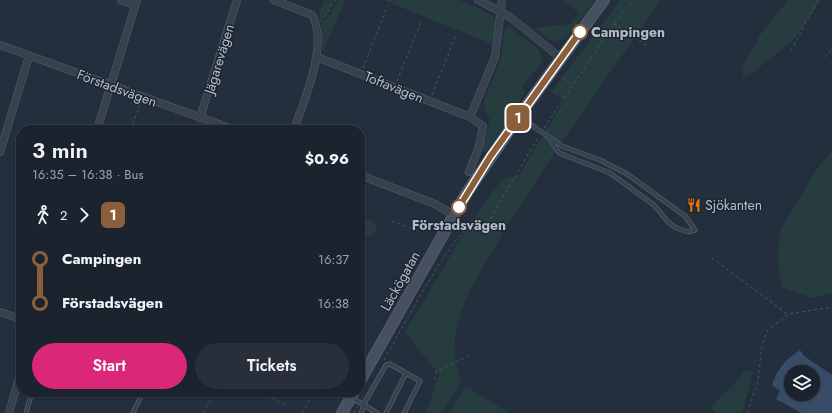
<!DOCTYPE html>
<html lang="en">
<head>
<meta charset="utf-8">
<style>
  body { margin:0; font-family:Jost,sans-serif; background:#282f3a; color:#f1f3f6; height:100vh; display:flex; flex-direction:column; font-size:15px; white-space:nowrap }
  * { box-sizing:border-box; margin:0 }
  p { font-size:13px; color:#a0a4aa }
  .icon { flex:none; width:22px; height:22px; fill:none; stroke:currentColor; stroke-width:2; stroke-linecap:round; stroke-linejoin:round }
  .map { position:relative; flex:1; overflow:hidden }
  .drawer { position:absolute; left:16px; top:125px; width:349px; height:272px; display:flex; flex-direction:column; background:#1b232e; border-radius:16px; box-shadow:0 1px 3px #0004,0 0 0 1px #39404a }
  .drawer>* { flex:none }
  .badge { padding:0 8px; border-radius:6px; font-size:14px; line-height:26px }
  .tools { position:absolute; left:784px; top:365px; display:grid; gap:8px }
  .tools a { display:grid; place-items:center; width:36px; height:36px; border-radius:50%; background:#1b232e; box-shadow:0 1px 3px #0004,0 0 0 1px #39404a; font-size:20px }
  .map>.badge { position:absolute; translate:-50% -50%; box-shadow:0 0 0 2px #fff }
  .legs { display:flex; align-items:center; gap:6px; height:44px; padding:0 16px; font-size:13px }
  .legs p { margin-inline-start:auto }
  .overview { display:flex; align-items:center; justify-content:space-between; height:68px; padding:0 16px }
  h1 { font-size:22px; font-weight:600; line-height:30px }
  .cta { display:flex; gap:8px; margin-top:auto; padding:8px 16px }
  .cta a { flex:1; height:46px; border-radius:24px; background:#db2777; color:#fff; font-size:16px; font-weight:600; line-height:46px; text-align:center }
  .cta a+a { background:#282f3a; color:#f1f3f6 }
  ul { padding:0 16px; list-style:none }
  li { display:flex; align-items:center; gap:14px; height:44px; font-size:15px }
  li i { display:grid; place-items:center; width:6px; height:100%; margin:0 5px; background:currentColor }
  li i::after { content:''; width:10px; height:10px; margin:-5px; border:3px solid; border-radius:50%; background:#1b232e }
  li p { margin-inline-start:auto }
  li:first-child i { background:linear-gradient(#0000 50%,currentColor 0) }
  li:last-child i { background:linear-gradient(currentColor 50%,#0000 0) }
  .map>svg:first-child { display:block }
  .green { fill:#263c3f }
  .water { fill:#394c67; fill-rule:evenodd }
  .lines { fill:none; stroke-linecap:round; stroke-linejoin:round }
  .lane-casing { stroke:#565f6c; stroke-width:5 }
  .street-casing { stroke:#565f6c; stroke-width:8 }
  .secondary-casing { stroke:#565f6c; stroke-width:12 }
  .path { stroke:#44595c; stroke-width:1; stroke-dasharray:3 3; stroke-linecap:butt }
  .lane { stroke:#38414e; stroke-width:3.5 }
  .street { stroke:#38414e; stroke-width:7 }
  .secondary { stroke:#465061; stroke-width:10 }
  .line-1-casing { stroke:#fff; stroke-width:9 }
  .line-1 { stroke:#8b5e3c; stroke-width:6 }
  .stop-1-dot { fill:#fff; stroke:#8b5e3c; stroke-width:2 }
  .labels { text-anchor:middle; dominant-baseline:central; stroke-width:3; stroke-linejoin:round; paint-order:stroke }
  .stop-label { font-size:14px; font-weight:bold; fill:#b4bcc9; stroke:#1d2633; text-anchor:start }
  .street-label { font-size:14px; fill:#b4bcc9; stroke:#1d2633 }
  .poi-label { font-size:14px; fill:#b4bcc9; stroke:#1d2633; text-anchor:start }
</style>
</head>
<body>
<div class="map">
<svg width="832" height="413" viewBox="0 0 832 413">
  <rect width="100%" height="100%" fill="#242f3e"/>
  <g class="green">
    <polygon points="325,0 334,0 326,16 320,20 319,11"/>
    <polygon points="338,0 345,0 323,52 321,24 328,18"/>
    <polygon points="383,0 459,0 481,9 494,17 495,26 492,44"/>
    <polygon points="563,0 595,0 566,38 554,42 534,28 570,24 579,13"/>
    <path d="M620,0H661C607,77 552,153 503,233C485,264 463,295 456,331C452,349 456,364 461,381L442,413H426L439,375L405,332L461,238L502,179L519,175L564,101L551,92Z"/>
    <polygon points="788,0 821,0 796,37 784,48 748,76 743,76 742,68 760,35"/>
    <polygon points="507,26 510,27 539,50 543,60 523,86 525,92 486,152 482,151 490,119 485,112 484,100 501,58 504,33"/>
    <polygon points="832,151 832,293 812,298 783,288 779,272 778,253 780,231 819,166"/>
    <circle cx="368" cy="228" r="8"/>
    <path d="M745,370L753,372L742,413H715L712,407C723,393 736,386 745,370Z"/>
    <polygon points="466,386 509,413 450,413"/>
  </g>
  <path class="water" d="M800,350L804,356L832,375V413H802L776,399L780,391L772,385C777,369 786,359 800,350ZM791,372H813V394H791Z"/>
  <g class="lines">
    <defs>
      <g id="lane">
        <polyline points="520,117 562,146 600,160 627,174 685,216 695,230 688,232 676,228 668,222 654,205 610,173 559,153 550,139"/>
        <polyline points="352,398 377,413"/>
        <polyline points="26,413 32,392"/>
        <polyline points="133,413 143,392"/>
        <polyline points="361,413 366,400 386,365 390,364 420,381 404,413"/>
        <polyline points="386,413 406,373"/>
      </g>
      <g id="street">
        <polyline points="121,0 135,5"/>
        <path d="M274,0L312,15C329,45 304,100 294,130"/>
        <polyline points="478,0 510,17 562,59"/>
        <polyline points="0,45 235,130"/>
        <polyline points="317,57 470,117 483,126 479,147 469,172"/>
        <polyline points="470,117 495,57 502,0"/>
        <polyline points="200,118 237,0"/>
        <polyline points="97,130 137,0"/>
        <polyline points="0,152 29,56"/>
        <polyline points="360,175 435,204 454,215"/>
        <polyline points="0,312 21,319"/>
        <polyline points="9,413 21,371"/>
      </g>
      <g id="secondary">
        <polyline points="360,381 466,194 519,116 604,0"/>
        <polyline points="342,413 354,392"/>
      </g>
    </defs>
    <use href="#lane" class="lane-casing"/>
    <use href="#street" class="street-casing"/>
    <use href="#secondary" class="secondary-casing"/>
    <g class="path">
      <polyline points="321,22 336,0"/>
      <polyline points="614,24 649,47"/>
      <polyline points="791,51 818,0"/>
      <polyline points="825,57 832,50"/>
      <polyline points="363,68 388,5"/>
      <polyline points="562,77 572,85"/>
      <polyline points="397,81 422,20"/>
      <polyline points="432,95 456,35"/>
      <polyline points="107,125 125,130"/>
      <polyline points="544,128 614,24 633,0"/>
      <polyline points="131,130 140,103"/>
      <polyline points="138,130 143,129"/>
      <polyline points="392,221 420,232"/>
      <polyline points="461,222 465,230"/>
      <polyline points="712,258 787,314"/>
      <path d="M384,360C396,339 452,234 469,228L480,231L484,229L539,136"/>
      <polyline points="435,380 436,372 468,356"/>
      <polyline points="261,392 285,405"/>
      <polyline points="203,413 215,392"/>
      <polyline points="302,413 314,392"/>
      <polyline points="354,413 357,407"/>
      <polyline points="747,413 758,381 762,345 768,330 788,314 832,307"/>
    </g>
    <use href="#lane" class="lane"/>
    <use href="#street" class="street"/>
    <use href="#secondary" class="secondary"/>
  </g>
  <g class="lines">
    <defs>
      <polyline id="line-1" points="459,207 490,157 580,32"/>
    </defs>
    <use href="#line-1" class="line-1-casing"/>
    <use href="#line-1" class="line-1"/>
  </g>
  <defs>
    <symbol id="restaurant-bare" viewBox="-9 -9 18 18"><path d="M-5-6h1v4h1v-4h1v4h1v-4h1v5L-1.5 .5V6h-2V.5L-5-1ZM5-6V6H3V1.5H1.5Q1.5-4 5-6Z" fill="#e8710a" stroke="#1d2633" stroke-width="2.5" paint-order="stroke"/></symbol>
  </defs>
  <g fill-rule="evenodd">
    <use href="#restaurant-bare" x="684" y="195" width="20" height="20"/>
  </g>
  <g class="stop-1-dot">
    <circle cx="580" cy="32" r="7"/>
    <circle cx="459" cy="207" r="7"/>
  </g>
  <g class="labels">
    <g class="stop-label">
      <text x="591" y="32">Campingen</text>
      <text x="459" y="225" text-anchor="middle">Förstadsvägen</text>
    </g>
    <g class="street-label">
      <text transform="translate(219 59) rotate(-73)">Jägarevägen</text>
      <text transform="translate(394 87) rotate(22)">Toftavägen</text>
      <text transform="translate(117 88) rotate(20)">Förstadsvägen</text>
      <text transform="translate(400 281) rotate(-61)">Läckögatan</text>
    </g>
    <g class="poi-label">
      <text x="705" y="205">Sjökanten</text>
    </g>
  </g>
</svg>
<div class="tools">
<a><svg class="icon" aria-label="layers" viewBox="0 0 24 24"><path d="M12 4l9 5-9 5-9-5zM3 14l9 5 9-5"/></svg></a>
</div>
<b class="badge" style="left:518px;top:118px;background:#8b5e3c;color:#fff">1</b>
<section class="drawer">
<div class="overview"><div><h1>3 min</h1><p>16:35 – 16:38 · Bus</p></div><b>$0.96</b></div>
<div class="legs"><svg class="icon" aria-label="walk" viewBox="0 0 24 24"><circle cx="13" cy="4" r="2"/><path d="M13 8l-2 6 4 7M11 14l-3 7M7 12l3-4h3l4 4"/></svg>2<svg class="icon" aria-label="forward" viewBox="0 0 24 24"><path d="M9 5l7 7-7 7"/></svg><b class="badge" style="background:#8b5e3c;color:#fff">1</b></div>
<ul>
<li><i style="color:#8b5e3c"></i><b>Campingen</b><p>16:37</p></li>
<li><i style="color:#8b5e3c"></i><b>Förstadsvägen</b><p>16:38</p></li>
</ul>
<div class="cta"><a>Start</a><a>Tickets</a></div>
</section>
</div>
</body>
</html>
